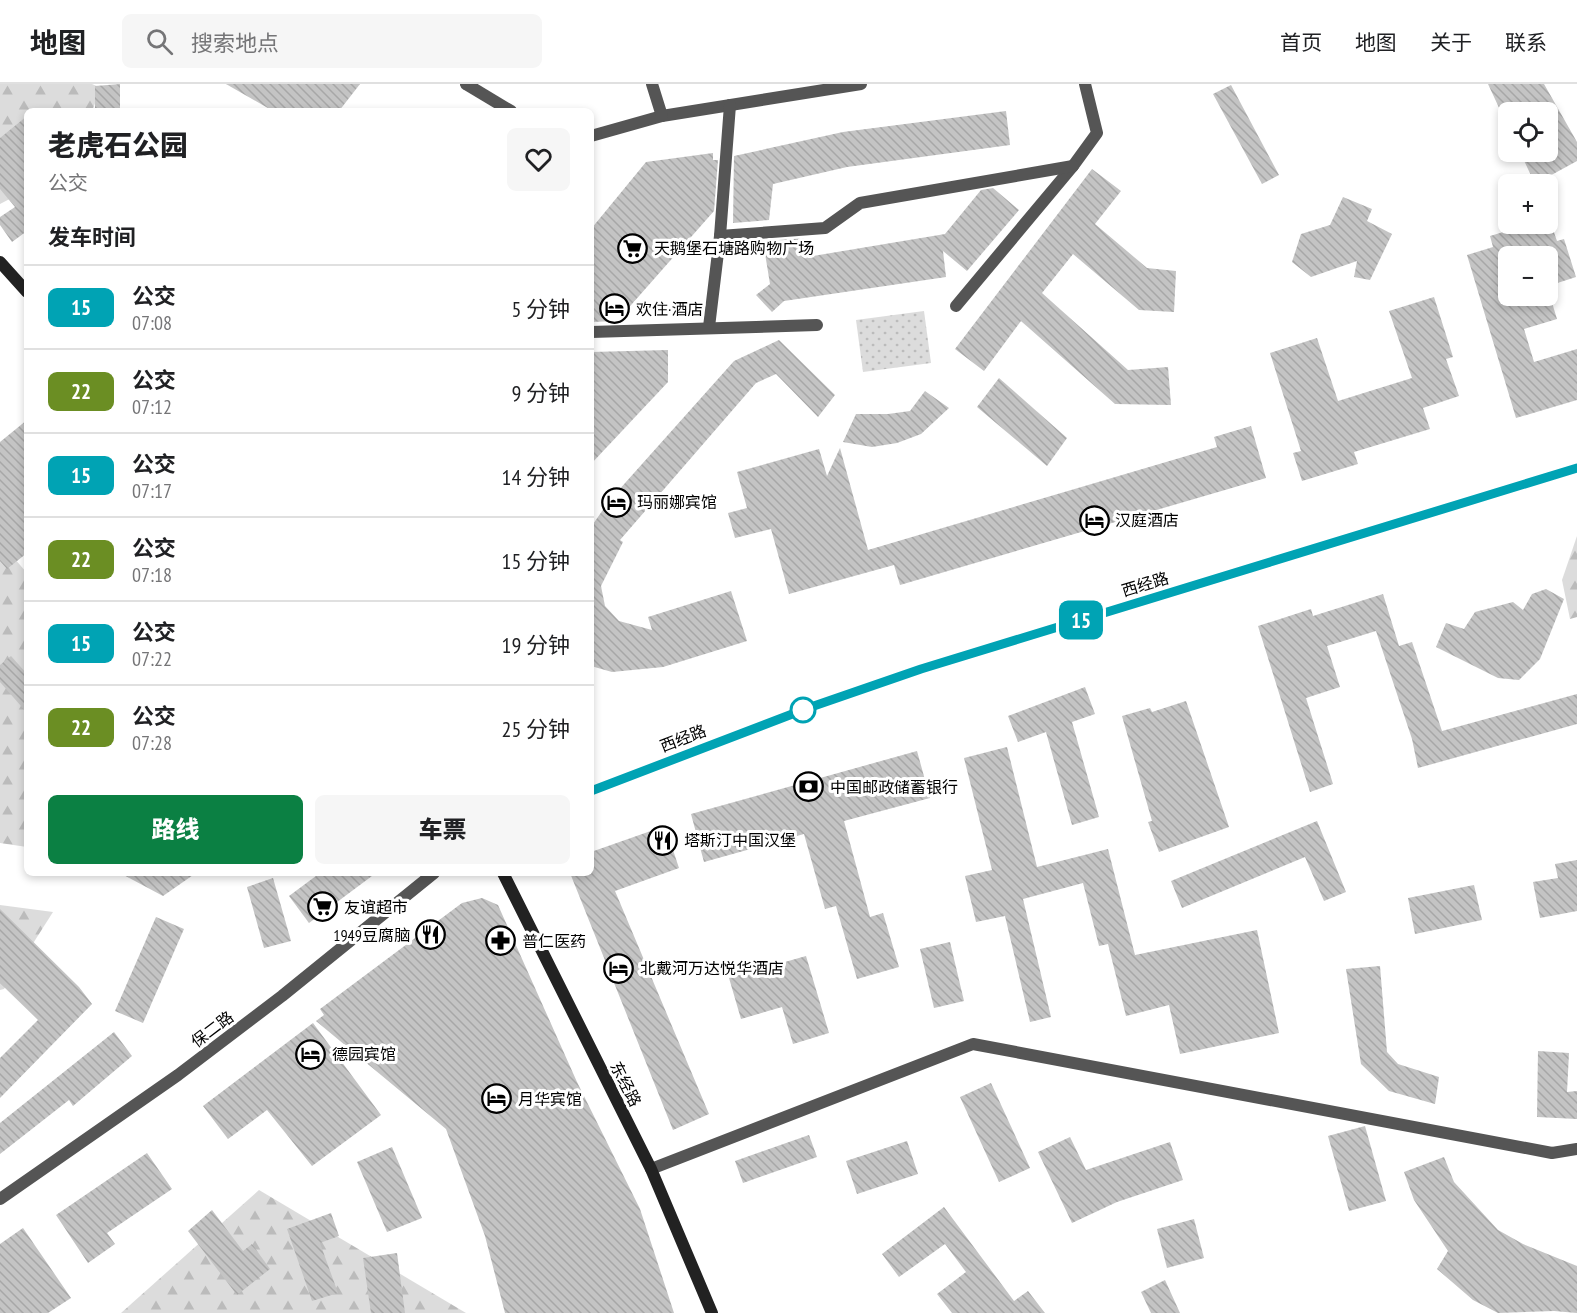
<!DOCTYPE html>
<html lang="zh">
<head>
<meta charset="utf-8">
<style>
  body { margin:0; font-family:"PT Sans Narrow","Noto Sans SC",sans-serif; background:#f6f6f6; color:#202124; height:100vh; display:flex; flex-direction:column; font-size:22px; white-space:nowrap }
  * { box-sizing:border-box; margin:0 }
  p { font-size:20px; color:#757577 }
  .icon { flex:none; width:33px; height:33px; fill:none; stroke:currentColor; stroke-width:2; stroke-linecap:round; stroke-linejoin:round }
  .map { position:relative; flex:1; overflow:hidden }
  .panel { position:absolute; left:24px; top:24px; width:570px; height:768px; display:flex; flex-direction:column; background:#fff; border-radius:9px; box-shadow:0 3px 9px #0003 }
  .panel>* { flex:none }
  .badge { padding:0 12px; border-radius:9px; font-size:21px; line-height:39px }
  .controls { position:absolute; left:1498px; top:18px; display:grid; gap:12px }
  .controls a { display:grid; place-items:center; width:60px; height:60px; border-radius:9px; background:#fff; box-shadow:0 3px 9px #0003; font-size:30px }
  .map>.badge { position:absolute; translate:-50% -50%; box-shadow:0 0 0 3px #fff }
  h2 { padding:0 24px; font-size:22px; line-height:54px }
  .round { display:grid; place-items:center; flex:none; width:63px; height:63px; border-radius:9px; background:#f6f6f6 }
  .headline { display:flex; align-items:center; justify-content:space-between; height:102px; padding:0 24px }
  h1 { font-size:28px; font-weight:800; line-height:45px }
  .primary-button { display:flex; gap:12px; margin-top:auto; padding:12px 24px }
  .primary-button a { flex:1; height:69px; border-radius:9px; background:#0b8043; color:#fff; font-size:24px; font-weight:800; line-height:69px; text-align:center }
  .primary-button a+a { background:#f6f6f6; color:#202124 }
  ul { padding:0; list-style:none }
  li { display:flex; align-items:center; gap:18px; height:84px; padding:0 24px; border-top:2px solid #e0e0e0 }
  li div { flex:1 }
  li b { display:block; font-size:22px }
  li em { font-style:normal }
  li .badge { min-width:66px; font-weight:700; text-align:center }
  header { display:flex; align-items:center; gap:36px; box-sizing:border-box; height:84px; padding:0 30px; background:#fff; border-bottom:2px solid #e0e0e0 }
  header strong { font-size:28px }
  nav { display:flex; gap:33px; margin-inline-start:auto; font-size:21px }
  .search { width:420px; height:54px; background:#f6f6f6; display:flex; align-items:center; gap:15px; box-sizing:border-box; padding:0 21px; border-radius:9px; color:#757577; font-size:22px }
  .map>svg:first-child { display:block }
  .forest { fill:url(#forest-firs) }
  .park { fill:url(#park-dots) }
  .building { fill:url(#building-back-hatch) }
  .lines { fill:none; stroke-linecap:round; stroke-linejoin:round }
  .pedestrian { stroke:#555; stroke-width:12 }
  .minor { stroke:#555; stroke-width:12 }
  .tertiary { stroke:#555; stroke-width:12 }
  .secondary { stroke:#222; stroke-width:12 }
  .line-casing { stroke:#fff; stroke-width:14 }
  .line { stroke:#00a3b4; stroke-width:9 }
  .stop-dot { fill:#fff; stroke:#00a3b4; stroke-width:3 }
  .labels { text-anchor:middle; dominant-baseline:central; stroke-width:6; stroke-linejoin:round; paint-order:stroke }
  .poi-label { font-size:16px; fill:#000; stroke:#fff; text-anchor:start }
  .street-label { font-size:16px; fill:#000; stroke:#fff }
</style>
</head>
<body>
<header>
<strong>地图</strong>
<div class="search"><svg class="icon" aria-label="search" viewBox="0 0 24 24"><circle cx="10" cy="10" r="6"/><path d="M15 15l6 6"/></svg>搜索地点</div>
<nav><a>首页</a><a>地图</a><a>关于</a><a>联系</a></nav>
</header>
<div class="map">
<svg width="1577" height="1229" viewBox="0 0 1577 1229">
  <defs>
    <pattern id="forest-firs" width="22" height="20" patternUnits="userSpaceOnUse" patternTransform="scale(1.5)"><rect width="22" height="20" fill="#dcdcdc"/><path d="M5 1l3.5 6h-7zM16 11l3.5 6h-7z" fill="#bbb"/></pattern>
    <pattern id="park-dots" width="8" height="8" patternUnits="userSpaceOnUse" patternTransform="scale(1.5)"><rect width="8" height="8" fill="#dcdcdc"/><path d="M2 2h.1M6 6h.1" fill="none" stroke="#bbb" stroke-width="1.8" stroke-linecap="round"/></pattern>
    <pattern id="building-back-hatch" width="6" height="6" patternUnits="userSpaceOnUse" patternTransform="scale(1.5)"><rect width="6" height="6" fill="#c4c4c4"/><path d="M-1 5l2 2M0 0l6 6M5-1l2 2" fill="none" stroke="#a7a7a7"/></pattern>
  </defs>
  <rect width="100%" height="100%" fill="#fff"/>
  <g class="forest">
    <polygon points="0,0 92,0 101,4 92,27 27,27 27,106 0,120"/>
    <polygon points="1577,452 1577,533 1570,535 1562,496"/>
    <polygon points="0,458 27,489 27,763 0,759"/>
    <polygon points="0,821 53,828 4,905 0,906"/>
    <polygon points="259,1106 466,1229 121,1229"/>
  </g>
  <polygon class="park" points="924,227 931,279 863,288 856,236"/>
  <g class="building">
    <polygon points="120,0 120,27 95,27 95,2"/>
    <polygon points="226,0 360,0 339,27 273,27"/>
    <polygon points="1488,0 1544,0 1577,58 1577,77 1535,100 1520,68 1548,68 1548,28 1501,28"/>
    <polygon points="1231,1 1279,91 1262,100 1213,10"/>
    <polygon points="1006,27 1010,61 847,83 773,100 769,136 733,139 734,72 843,48"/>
    <polygon points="27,32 27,147 12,158 0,141 0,133 15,123 0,105 0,54"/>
    <polygon points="713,69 713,76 718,76 714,127 617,237 591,238 591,145 646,78"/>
    <polygon points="1092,85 1121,107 1095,140 1147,184 1176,187 1174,228 1139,226 1073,170 1042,209 1128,286 1168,283 1171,321 1115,320 1021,237 984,287 955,265"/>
    <polygon points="993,104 1019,126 967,187 943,167 946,193 784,217 772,228 756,211 770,200 763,157 808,154 813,172 945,150 981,106"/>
    <polygon points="1343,113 1372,125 1367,137 1392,150 1370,196 1354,193 1357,177 1311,193 1292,178 1301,150 1330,141"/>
    <polygon points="1530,140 1551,140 1557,157 1564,155 1576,193 1548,202 1548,172 1509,172 1509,212 1550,212 1557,235 1524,245 1534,278 1577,265 1577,316 1516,334 1467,171 1493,163 1490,152"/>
    <polygon points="1434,213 1453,273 1446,275 1459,312 1423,324 1430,345 1354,368 1358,380 1302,397 1293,369 1301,367 1270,269 1317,254 1338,317 1412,294 1389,227"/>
    <polygon points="779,256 835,311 818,333 776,290 756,299 620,456 623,458 601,502 605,522 619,537 652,546 648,533 731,507 747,557 663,583 612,588 591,582 591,443 609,417 734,277"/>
    <polygon points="668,266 668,298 591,380 591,268"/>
    <polygon points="999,294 1067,354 1047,382 977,323"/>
    <polygon points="925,307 949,324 921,350 897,359 872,363 843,358 856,330 888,330 910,327"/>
    <polygon points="27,336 27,469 7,485 0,477 0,358"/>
    <polygon points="1251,342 1266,394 900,501 894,481 789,510 771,445 735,454 728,429 747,424 737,388 819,365 827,392 840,364 868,466 1217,363 1214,353"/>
    <polygon points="1546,505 1564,515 1540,575 1519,596 1498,594 1436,563 1446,539 1464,545 1475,528 1513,518 1523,526 1532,510"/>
    <polygon points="1383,510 1399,562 1412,558 1442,647 1577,610 1577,640 1418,684 1412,655 1376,547 1327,562 1340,603 1306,614 1333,700 1310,708 1258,542 1311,525 1313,532"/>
    <polygon points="11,572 27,590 27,629 0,598 0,581"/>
    <polygon points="1085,603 1095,630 1072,638 1099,733 1072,741 1046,648 1018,658 1008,632"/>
    <polygon points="1186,617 1229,743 1159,768 1148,738 1152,737 1122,632 1150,624 1152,628"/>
    <polygon points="1007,663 1037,783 1108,765 1135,871 1257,846 1279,949 1180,970 1169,921 1126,932 1108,860 1099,862 1083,799 1023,815 1051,933 1030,938 1005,832 976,838 965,792 992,786 964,674"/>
    <polygon points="917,667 930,714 844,737 870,833 883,829 899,883 857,895 836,822 825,825 804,750 704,778 691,730"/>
    <polygon points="1317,737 1346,808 1324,817 1305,773 1182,824 1171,797"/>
    <polygon points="665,742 679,784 615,807 709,1030 673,1046 570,789 591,789 591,768"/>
    <polygon points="1577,776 1577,827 1540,834 1533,798 1558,794 1555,780"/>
    <polygon points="120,789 196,789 163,812"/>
    <polygon points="320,789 376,789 309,839 289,812"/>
    <polygon points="273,794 291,857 264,864 247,803"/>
    <polygon points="1474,801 1482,836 1415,850 1408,814"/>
    <polygon points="482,814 498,821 577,998 640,1125 674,1229 505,1229 485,1152 446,1045 316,937 324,931 320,925 462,819"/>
    <polygon points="0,825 79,903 92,920 0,1014 0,974 38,936 0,899"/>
    <polygon points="156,833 184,845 143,939 115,927"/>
    <polygon points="950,858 964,917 934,924 920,865"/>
    <polygon points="806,872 829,949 793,960 782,923 741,935 729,894"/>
    <polygon points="1380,882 1387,968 1398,980 1439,993 1435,1020 1389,1007 1361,980 1346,885"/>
    <polygon points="313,939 381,1031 312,1082 267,1026 228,1055 203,1022"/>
    <polygon points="114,948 132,972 73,1022 69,1016 0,1070 0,1039"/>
    <polygon points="1538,967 1569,969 1567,1008 1577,1007 1577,1035 1537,1033"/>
    <polygon points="991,999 1030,1084 999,1098 960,1013"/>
    <polygon points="1365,1042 1386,1117 1349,1127 1328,1052"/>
    <polygon points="809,1051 817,1073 743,1099 735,1077"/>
    <polygon points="1070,1053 1086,1086 1170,1058 1183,1096 1117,1118 1072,1139 1038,1068"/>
    <polygon points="907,1057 918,1090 857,1110 846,1077"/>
    <polygon points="392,1063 422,1134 387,1148 357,1078"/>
    <polygon points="147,1069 172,1105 107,1149 115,1160 88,1179 56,1131"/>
    <polygon points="1444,1073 1454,1098 1498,1146 1523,1160 1577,1182 1577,1229 1554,1227 1498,1229 1473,1216 1437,1185 1448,1167 1414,1116 1404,1088"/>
    <polygon points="944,1123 1014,1217 1028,1207 1045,1229 952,1229 937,1210 966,1188 945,1160 899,1193 882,1170"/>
    <polygon points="212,1126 243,1167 252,1160 270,1185 237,1211 188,1147"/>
    <polygon points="331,1129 339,1152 320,1159 338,1209 312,1217 287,1145"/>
    <polygon points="1194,1135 1204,1174 1167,1184 1157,1145"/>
    <polygon points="23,1144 71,1214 48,1229 0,1229 0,1160"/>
    <polygon points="397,1169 405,1229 371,1229 363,1174"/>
    <polygon points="1165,1196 1180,1229 1151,1229 1141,1208"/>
  </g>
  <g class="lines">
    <g class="pedestrian">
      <polyline points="591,52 662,32 861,0"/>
      <polyline points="720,152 730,21"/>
      <polyline points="956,222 1073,82 1097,49 1085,0"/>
      <polyline points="709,243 720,152 825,144 860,119 1073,82"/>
      <polyline points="591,248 817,241"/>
    </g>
    <g class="minor">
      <polyline points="466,0 511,27"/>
      <polyline points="652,0 662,32"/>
      <polyline points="651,1085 973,960 1552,1069 1577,1065"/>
    </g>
    <polyline class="tertiary" points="0,1115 178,991 282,912 434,789"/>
    <g class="secondary">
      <polyline points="0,178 27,208"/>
      <polyline points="591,707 808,624 921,585 1577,384"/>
      <polyline points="503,789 651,1085 712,1229"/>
    </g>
  </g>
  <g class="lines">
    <defs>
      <polyline id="line" points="591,707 808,624 921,585 1577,384"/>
    </defs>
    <use href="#line" class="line-casing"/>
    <use href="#line" class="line"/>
  </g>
  <defs>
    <symbol id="supermarket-ring" viewBox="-11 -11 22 22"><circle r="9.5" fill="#fff" stroke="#000" stroke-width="1.5"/><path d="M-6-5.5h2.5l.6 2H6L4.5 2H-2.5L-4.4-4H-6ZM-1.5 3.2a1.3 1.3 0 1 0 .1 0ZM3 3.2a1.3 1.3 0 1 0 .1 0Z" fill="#000"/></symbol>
    <symbol id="hotel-ring" viewBox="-11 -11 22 22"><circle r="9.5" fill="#fff" stroke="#000" stroke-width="1.5"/><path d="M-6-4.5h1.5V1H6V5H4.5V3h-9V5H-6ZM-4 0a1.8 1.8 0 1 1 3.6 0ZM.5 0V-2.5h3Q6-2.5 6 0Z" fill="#000"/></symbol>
    <symbol id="bank-ring" viewBox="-11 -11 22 22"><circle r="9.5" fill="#fff" stroke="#000" stroke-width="1.5"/><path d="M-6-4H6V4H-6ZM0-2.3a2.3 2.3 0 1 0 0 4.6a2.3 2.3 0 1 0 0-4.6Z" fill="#000"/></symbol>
    <symbol id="restaurant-ring" viewBox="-11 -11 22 22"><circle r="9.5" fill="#fff" stroke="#000" stroke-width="1.5"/><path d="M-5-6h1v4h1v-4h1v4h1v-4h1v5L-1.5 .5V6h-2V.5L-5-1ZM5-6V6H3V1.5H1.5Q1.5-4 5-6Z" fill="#000"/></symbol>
    <symbol id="pharmacy-ring" viewBox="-11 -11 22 22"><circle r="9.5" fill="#fff" stroke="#000" stroke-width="1.5"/><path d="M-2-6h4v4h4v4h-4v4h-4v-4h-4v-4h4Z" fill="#000"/></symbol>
  </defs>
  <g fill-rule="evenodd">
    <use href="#supermarket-ring" x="616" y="148" width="33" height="33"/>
    <use href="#hotel-ring" x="598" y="208" width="33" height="33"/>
    <use href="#hotel-ring" x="600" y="402" width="33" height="33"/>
    <use href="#hotel-ring" x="1078" y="420" width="33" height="33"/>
    <use href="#bank-ring" x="792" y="686" width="33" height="33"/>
    <use href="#restaurant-ring" x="646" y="740" width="33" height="33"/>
    <use href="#supermarket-ring" x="306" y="806" width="33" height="33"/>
    <use href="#restaurant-ring" x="414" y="834" width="33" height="33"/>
    <use href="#pharmacy-ring" x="484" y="840" width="33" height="33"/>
    <use href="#hotel-ring" x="602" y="868" width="33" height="33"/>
    <use href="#hotel-ring" x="294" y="954" width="33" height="33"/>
    <use href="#hotel-ring" x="480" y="998" width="33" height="33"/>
  </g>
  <circle class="stop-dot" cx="803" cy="626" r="12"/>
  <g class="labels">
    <g class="poi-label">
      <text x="654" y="164">天鹅堡石塘路购物广场</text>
      <text x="636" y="225">欢住·酒店</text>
      <text x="637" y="418">玛丽娜宾馆</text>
      <text x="1115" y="436">汉庭酒店</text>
      <text x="830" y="703">中国邮政储蓄银行</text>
      <text x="684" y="756">塔斯汀中国汉堡</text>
      <text x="344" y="823">友谊超市</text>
      <text x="410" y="851" text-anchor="end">1949豆腐脑</text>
      <text x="522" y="857">普仁医药</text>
      <text x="640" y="884">北戴河万达悦华酒店</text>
      <text x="332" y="970">德园宾馆</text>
      <text x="518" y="1015">月华宾馆</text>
    </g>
    <g class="street-label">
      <text transform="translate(1145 500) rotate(-17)">西经路</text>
      <text transform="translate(683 654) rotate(-21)">西经路</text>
      <text transform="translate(212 945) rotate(-37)">保二路</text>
      <text transform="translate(626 1000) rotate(63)">东经路</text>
    </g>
  </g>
</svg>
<div class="controls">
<a><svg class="icon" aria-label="locate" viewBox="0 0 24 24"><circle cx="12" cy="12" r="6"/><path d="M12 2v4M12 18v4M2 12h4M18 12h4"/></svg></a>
<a>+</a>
<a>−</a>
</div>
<b class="badge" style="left:1081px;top:536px;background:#00a3b4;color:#fff">15</b>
<section class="panel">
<div class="headline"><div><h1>老虎石公园</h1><p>公交</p></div><a class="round"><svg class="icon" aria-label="heart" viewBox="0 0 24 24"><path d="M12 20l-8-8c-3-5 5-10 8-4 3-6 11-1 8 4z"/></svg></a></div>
<h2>发车时间</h2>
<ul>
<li><span class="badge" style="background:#00a3b4;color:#fff">15</span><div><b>公交</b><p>07:08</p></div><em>5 分钟</em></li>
<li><span class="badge" style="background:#6b8e23;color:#fff">22</span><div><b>公交</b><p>07:12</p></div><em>9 分钟</em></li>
<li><span class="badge" style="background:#00a3b4;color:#fff">15</span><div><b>公交</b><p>07:17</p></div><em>14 分钟</em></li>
<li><span class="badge" style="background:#6b8e23;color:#fff">22</span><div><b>公交</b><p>07:18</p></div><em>15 分钟</em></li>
<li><span class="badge" style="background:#00a3b4;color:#fff">15</span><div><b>公交</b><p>07:22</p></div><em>19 分钟</em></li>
<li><span class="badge" style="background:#6b8e23;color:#fff">22</span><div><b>公交</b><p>07:28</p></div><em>25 分钟</em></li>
</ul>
<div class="primary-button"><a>路线</a><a>车票</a></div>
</section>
</div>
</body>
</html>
